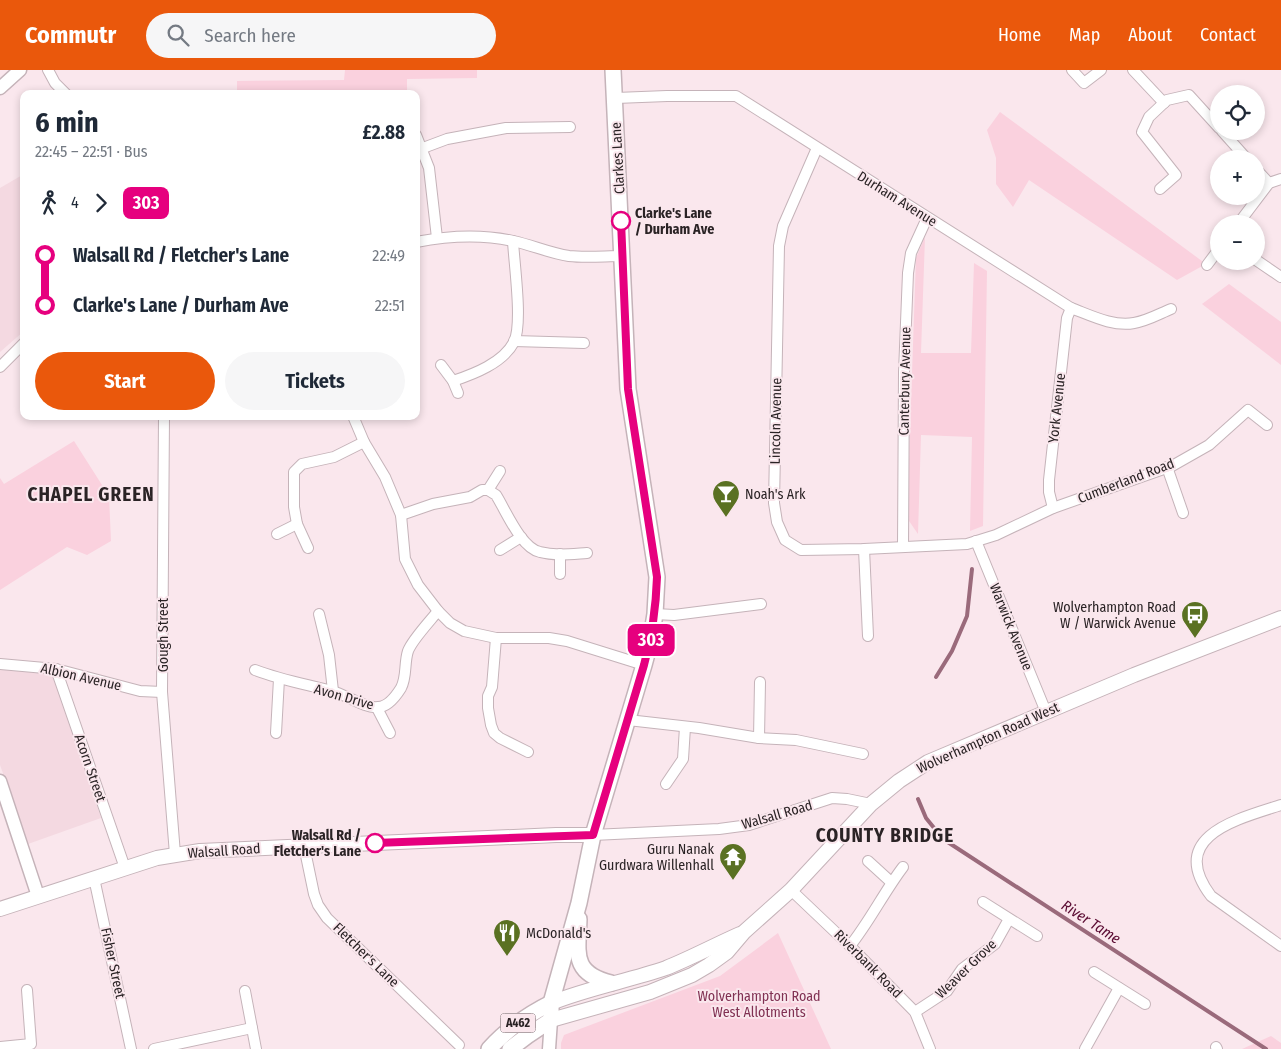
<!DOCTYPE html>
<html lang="en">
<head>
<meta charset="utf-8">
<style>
  body { margin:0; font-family:"Fira Sans Condensed",sans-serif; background:#f6f6f7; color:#1f2937; height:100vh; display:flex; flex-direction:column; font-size:19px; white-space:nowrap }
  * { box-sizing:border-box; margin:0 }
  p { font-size:16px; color:#747a83 }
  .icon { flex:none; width:28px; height:28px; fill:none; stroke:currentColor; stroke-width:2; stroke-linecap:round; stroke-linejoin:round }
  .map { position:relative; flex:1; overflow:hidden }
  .sheet { position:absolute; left:20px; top:20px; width:400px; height:330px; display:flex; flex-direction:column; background:#fff; border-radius:10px; box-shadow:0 2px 8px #0003 }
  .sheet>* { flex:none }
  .badge { padding:0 10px; border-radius:8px; font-size:18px; line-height:32px }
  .controls { position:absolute; left:1210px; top:15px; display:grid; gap:10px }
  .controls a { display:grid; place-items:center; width:55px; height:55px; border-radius:50%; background:#fff; box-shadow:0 2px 8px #0003; font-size:25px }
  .map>.badge { position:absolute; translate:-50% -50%; box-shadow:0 0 0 2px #fff }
  .legs { display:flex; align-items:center; gap:8px; height:55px; padding:0 15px; font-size:16px }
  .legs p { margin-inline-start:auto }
  .overview { display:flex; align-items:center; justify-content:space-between; height:85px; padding:0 15px }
  h1 { font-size:28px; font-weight:700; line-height:38px }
  .button { display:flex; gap:10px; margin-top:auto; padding:10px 15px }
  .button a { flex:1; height:58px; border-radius:30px; background:#ea580c; color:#fff; font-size:20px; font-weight:700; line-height:58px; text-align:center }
  .button a+a { background:#f6f6f7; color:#1f2937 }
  ul { padding:0 15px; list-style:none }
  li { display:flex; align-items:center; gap:18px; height:50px; font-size:19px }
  li i { display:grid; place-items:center; width:8px; height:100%; margin:0 6px; background:currentColor }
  li i::after { content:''; width:12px; height:12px; margin:-6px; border:4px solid; border-radius:50%; background:#fff }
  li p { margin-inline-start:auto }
  li:first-child i { background:linear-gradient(#0000 50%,currentColor 0) }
  li:last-child i { background:linear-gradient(currentColor 50%,#0000 0) }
  header { display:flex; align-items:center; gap:30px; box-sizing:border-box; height:70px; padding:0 25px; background:#ea580c; color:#fff }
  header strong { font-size:24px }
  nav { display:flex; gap:28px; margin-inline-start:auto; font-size:18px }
  .search { width:350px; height:45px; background:#f6f6f7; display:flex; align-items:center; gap:12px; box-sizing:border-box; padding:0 18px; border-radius:28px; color:#747a83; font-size:19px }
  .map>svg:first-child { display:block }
  .built { fill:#f4d9e1 }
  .green { fill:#fad1de }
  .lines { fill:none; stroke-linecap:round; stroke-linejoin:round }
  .stream { stroke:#9a6a7b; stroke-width:4 }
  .minor-casing { stroke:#c5b3b9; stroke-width:12 }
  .tertiary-casing { stroke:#c5b3b9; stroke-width:15 }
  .secondary-casing { stroke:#c5b3b9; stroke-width:16 }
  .primary-casing { stroke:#c5b3b9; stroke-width:18 }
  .minor { stroke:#fff; stroke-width:10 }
  .tertiary { stroke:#fff; stroke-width:12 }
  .secondary { stroke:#fff; stroke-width:14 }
  .primary { stroke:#fff; stroke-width:15 }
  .line-1-casing { stroke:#fff; stroke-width:11 }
  .line-1 { stroke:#e6007e; stroke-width:8 }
  .stop-1-dot { fill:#fff; stroke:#e6007e; stroke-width:2.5 }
  .labels { text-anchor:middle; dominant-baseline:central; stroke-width:4; stroke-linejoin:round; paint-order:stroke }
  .shield { fill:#fae7ed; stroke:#685e61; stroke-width:1 }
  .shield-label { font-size:12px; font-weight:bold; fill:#2a2325 }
  .street-label { font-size:14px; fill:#2a2325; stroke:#fae7ed }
  .stop-label { font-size:14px; font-weight:bold; fill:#2a2325; stroke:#fae7ed; text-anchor:start }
  .poi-label { font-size:14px; fill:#2a2325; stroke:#fae7ed; text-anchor:start }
  .park-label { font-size:14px; fill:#813153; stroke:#fae7ed }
  .water-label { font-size:15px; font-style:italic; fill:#5b0c33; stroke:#fae7ed }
  .district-label { font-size:19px; font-weight:bold; letter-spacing:1px; fill:#2a2325; stroke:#fae7ed }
</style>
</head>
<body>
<header>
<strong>Commutr</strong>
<div class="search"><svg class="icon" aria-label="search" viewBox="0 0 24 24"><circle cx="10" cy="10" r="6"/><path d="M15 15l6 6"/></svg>Search here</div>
<nav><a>Home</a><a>Map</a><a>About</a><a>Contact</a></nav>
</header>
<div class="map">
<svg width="1281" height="979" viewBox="0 0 1281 979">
  <rect width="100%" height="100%" fill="#fae7ed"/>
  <g class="built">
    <polygon points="24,104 24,261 0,282 0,118"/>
    <polygon points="0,597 52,600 101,748 28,774 0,695"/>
  </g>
  <g class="green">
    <polygon points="345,0 477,0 477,8 407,9 407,24 237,24 237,11 344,10"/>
    <polygon points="1000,42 1206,194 1177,210 1029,110 1013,137 996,114 996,88 987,60"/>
    <polygon points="925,167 921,283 971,283 974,193 987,201 983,456 970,461 972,367 921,365 918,464 907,448 916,188"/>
    <polygon points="1229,214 1281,252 1281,295 1202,234"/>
    <polygon points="74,371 109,426 111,471 87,485 67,477 0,520 0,408 4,414"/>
    <polygon points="778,863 831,979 561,979 561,973 564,965 720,906"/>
    <polygon points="1271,966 1281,973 1281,979 1242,979"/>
  </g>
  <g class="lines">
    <g class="stream">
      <polyline points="936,607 952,581 967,546 972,499"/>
      <polyline points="918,729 926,748 943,769 1266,979"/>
    </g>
    <defs>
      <g id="minor">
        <polyline points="48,0 55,13 66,24"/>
        <polyline points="1072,0 1084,13 1101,0"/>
        <polyline points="1133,0 1164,33"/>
        <path d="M616,28L667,26H736L1071,238C1090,245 1113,257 1134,253C1147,251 1159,244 1171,239"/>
        <polyline points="1222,61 1247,89"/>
        <polyline points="416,65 429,98 437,168"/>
        <polyline points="423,78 447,69 506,58 570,57"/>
        <polyline points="817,78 783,156 779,176 774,433 777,452 785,470 801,480 864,479 967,474 996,465 1053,438 1172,396 1209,375 1248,340 1267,355"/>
        <polyline points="1256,99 1269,113"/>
        <polyline points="1160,119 1176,105 1142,62 1149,47 1167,30 1189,25 1219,58"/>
        <polyline points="1238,154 1269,113 1281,109"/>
        <path d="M416,172C447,166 482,164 513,171C532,175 549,183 569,186C586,188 605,186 623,186"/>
        <polyline points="1256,190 1281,207"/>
        <polyline points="1207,195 1219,179"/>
        <polyline points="514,271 584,273"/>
        <polyline points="441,295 453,311 458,323"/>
        <polyline points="0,297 24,273"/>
        <path d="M453,311C474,304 503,293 514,272C523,254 514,193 513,171"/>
        <polyline points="164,346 162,622 175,784"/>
        <polyline points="353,346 364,372 385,407 401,445 405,489 418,515 438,541 450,553 464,561 496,568 549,568 567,571 644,595"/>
        <polyline points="1167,397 1183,443"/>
        <polyline points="488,420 500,401"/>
        <polyline points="1053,438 1049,422 1049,410 1067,248 1071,238"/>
        <path d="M401,445L433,434L470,427L482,420H488L496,425C506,441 521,478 540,482C555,486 571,484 587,483"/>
        <polyline points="277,464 297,454"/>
        <polyline points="976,471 1046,642"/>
        <polyline points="903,477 904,302 908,203 911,183 927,148"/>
        <polyline points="308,478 297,454 294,437 294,402 302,394 334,387 364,372"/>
        <polyline points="864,479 868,566"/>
        <polyline points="500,480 521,467"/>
        <polyline points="560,504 560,484"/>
        <polyline points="319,544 329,585 333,621"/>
        <polyline points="655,544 674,545 761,534"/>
        <polyline points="496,568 492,617 488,626 488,638 491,655 494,663 500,668 528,682"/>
        <polyline points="0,594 56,599 140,621 162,622"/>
        <polyline points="56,599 125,798"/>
        <path d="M255,600C281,610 305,614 332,621C345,624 365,639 378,637C388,637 396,626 401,618C407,607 404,593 408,581C412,570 430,551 438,541"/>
        <polyline points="377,638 390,663"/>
        <polyline points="628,650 699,658 759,668 796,670 863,684"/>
        <polyline points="276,663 279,609"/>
        <polyline points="759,668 760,612"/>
        <polyline points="666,714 683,689 685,657"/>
        <path d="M1281,735C1238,749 1166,766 1211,826L1281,876"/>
        <polyline points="593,765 719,759 749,755 832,728 847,729 871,734"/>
        <polyline points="304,776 314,824 318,835 327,848 459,975"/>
        <polyline points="868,791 891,812"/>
        <polyline points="94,808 131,979"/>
        <polyline points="791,820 850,876 915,942 930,979"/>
        <polyline points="983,832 1037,866"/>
        <path d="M850,876C870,851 884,822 903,797"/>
        <polyline points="1094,902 1145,934"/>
        <polyline points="245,921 256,979"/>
        <polyline points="915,942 947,921 962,899 995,874 1009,849"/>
        <polyline points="0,977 31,974 27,920"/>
        <polyline points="1216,977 1217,979"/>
        <polyline points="154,979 252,958"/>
        <polyline points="1085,979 1119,918"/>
      </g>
      <g id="tertiary">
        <polyline points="0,18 20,0"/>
        <polyline points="0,711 38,826"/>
        <polyline points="549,979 551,950"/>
      </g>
      <g id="secondary">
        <polyline points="0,839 157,788 200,781 556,765 593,765"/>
        <path d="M551,933C588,918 628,911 666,898C691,888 715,875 740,864"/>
        <polyline points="551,950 650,922 692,905 709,895 727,882 744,862 791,820 871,734 899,711 928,692 1134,605 1281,548"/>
      </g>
      <g id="primary">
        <path d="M579,849C578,883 571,903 611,913"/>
        <path d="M489,979C507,959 527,945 551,933"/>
        <polyline points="510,979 527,966 551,950 551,933 579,833 593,765 644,595 651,569 655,544 657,507 628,319 613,0"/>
      </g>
    </defs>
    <use href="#minor" class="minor-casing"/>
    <use href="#tertiary" class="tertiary-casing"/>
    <use href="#secondary" class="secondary-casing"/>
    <use href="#primary" class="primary-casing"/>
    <use href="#minor" class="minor"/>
    <use href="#tertiary" class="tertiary"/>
    <use href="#secondary" class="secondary"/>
    <use href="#primary" class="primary"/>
  </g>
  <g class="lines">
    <defs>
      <path id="line-1" d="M375,773L593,765L644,595C652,566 656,538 657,507L628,319L621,151"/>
    </defs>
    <use href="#line-1" class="line-1-casing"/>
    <use href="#line-1" class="line-1"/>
  </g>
  <defs>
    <symbol id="bar-pin" viewBox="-11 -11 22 30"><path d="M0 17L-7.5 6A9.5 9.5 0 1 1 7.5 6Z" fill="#5a7122" stroke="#fae7ed"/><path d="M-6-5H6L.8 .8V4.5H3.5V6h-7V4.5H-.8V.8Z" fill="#fff"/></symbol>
    <symbol id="bus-pin" viewBox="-11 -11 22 30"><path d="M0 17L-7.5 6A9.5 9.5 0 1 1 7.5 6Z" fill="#5a7122" stroke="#fae7ed"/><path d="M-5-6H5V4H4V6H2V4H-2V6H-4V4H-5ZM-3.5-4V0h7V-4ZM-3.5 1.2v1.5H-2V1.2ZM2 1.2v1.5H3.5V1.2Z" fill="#fff"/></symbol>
    <symbol id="temple-pin" viewBox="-11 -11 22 30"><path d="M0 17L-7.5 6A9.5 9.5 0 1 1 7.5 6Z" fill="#5a7122" stroke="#fae7ed"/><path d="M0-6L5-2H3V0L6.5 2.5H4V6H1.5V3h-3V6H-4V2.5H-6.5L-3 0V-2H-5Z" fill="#fff"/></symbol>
    <symbol id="restaurant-pin" viewBox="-11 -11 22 30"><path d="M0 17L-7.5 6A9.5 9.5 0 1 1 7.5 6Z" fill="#5a7122" stroke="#fae7ed"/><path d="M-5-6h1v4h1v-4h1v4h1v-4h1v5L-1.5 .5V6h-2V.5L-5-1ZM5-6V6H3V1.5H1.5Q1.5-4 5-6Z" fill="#fff"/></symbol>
  </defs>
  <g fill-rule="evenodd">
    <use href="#bar-pin" x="710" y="408" width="32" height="43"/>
    <use href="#bus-pin" x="1179" y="529" width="32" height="43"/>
    <use href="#temple-pin" x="717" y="771" width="32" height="43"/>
    <use href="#restaurant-pin" x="491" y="847" width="32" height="43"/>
  </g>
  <g class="stop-1-dot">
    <circle cx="621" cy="151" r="9"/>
    <circle cx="375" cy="773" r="9"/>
  </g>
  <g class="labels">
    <rect class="shield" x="500.5" y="943.5" width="35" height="19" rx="4"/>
    <g class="shield-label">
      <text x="518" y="953">A462</text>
    </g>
    <g class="street-label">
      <text transform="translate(618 88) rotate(-93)">Clarkes Lane</text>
      <text transform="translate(897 129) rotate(32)">Durham Avenue</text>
      <text transform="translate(905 311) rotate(-89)">Canterbury Avenue</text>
      <text transform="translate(1057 338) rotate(-84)">York Avenue</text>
      <text transform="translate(776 351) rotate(-89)">Lincoln Avenue</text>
      <text transform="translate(1126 411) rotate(-21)">Cumberland Road</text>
      <text transform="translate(1011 557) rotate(68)">Warwick Avenue</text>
      <text transform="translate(163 565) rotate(-90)">Gough Street</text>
      <text transform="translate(81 607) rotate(13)">Albion Avenue</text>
      <text transform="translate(344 627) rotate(16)">Avon Drive</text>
      <text transform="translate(988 668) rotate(-24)">Wolverhampton Road West</text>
      <text transform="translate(90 698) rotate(71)">Acorn Street</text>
      <text transform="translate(777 745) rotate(-16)">Walsall Road</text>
      <text transform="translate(224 781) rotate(-4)">Walsall Road</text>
      <text transform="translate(366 885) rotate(44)">Fletcher's Lane</text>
      <text transform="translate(113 893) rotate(78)">Fisher Street</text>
      <text transform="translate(868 894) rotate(45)">Riverbank Road</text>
      <text transform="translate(966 899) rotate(-44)">Weaver Grove</text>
    </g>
    <g class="stop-label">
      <text x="635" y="143">Clarke's Lane<tspan x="635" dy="16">/ Durham Ave</tspan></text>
      <text x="361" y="765" text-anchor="end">Walsall Rd /<tspan x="361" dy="16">Fletcher's Lane</tspan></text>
    </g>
    <g class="poi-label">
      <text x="745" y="424">Noah's Ark</text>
      <text x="1176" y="537" text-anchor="end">Wolverhampton Road<tspan x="1176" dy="16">W / Warwick Avenue</tspan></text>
      <text x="714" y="779" text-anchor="end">Guru Nanak<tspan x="714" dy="16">Gurdwara Willenhall</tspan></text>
      <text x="526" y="863">McDonald's</text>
    </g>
    <g class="park-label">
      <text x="759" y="926">Wolverhampton Road<tspan x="759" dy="16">West Allotments</tspan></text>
    </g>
    <g class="water-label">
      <text transform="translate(1091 852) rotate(33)">River Tame</text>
    </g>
    <g class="district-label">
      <text x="91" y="424">CHAPEL GREEN</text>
      <text x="885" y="765">COUNTY BRIDGE</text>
    </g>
  </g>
</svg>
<div class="controls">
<a><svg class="icon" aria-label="locate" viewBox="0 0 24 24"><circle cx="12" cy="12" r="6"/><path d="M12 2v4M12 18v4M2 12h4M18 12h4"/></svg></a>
<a>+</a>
<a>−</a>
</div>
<b class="badge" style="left:651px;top:570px;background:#e6007e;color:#fff">303</b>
<section class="sheet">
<div class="overview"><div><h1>6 min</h1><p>22:45 – 22:51 · Bus</p></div><b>£2.88</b></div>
<div class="legs"><svg class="icon" aria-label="walk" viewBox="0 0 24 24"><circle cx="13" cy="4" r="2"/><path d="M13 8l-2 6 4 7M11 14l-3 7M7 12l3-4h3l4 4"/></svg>4<svg class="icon" aria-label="forward" viewBox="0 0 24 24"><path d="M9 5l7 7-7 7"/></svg><b class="badge" style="background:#e6007e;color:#fff">303</b></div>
<ul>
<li><i style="color:#e6007e"></i><b>Walsall Rd / Fletcher's Lane</b><p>22:49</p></li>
<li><i style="color:#e6007e"></i><b>Clarke's Lane / Durham Ave</b><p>22:51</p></li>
</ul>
<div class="button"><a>Start</a><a>Tickets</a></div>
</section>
</div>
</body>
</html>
